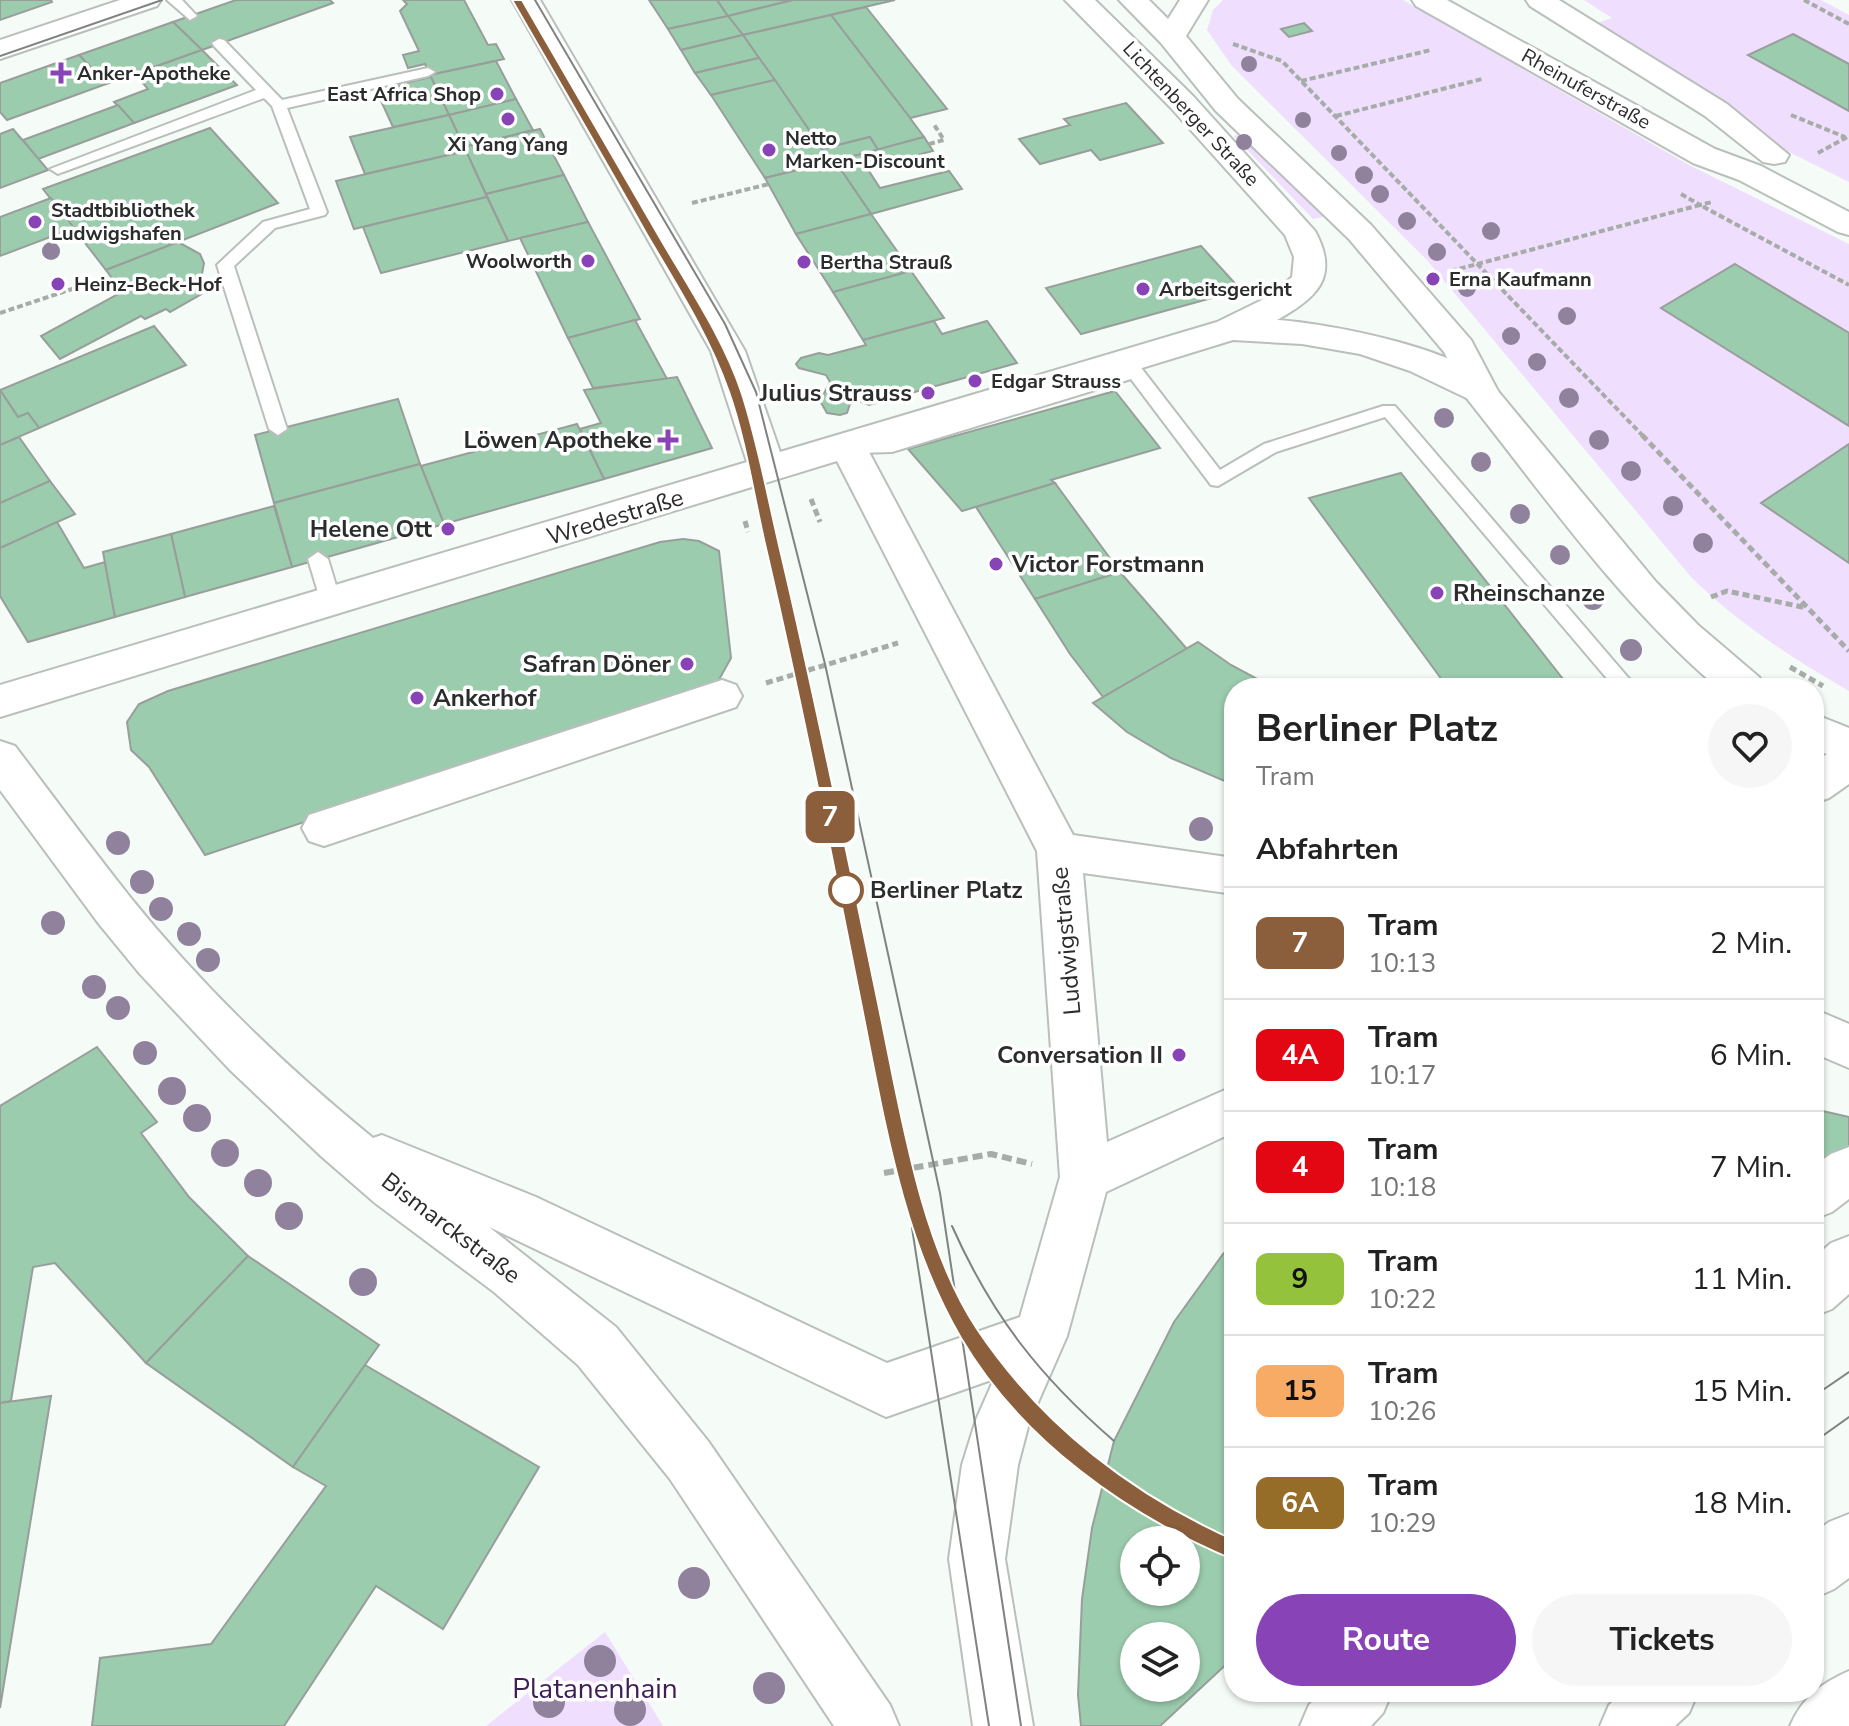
<!DOCTYPE html>
<html lang="de">
<head>
<meta charset="utf-8">
<style>
  body { margin:0; font-family:"Nunito Sans",sans-serif; background:#f6f6f6; color:#222; height:100vh; display:flex; flex-direction:column; font-size:30px; white-space:nowrap }
  * { box-sizing:border-box; margin:0 }
  p { font-size:26px; color:#767676 }
  .icon { flex:none; width:44px; height:44px; fill:none; stroke:currentColor; stroke-width:2; stroke-linecap:round; stroke-linejoin:round }
  .map { position:relative; flex:1; overflow:hidden }
  .panel { position:absolute; left:1224px; top:678px; width:600px; height:1024px; display:flex; flex-direction:column; background:#fff; border-radius:32px; box-shadow:0 2px 6px #0004 }
  .panel>* { flex:none }
  .badge { padding:0 16px; border-radius:12px; font-size:28px; line-height:52px }
  .tools { position:absolute; left:1120px; top:1526px; display:grid; gap:16px }
  .tools a { display:grid; place-items:center; width:80px; height:80px; border-radius:50%; background:#fff; box-shadow:0 2px 6px #0004; font-size:40px }
  .map>.badge { position:absolute; translate:-50% -50%; box-shadow:0 0 0 4px #fff }
  h2 { padding:0 32px; font-size:30px; line-height:72px }
  .round { display:grid; place-items:center; flex:none; width:84px; height:84px; border-radius:42px; background:#f6f6f6 }
  .overview { display:flex; align-items:center; justify-content:space-between; height:136px; padding:0 32px }
  h1 { font-size:38px; font-weight:700; line-height:60px }
  .button { display:flex; gap:16px; margin-top:auto; padding:16px 32px }
  .button a { flex:1; height:92px; border-radius:48px; background:#8843b6; color:#fff; font-size:32px; font-weight:700; line-height:92px; text-align:center }
  .button a+a { background:#f6f6f6; color:#222 }
  ul { padding:0; list-style:none }
  li { display:flex; align-items:center; gap:24px; height:112px; padding:0 32px; border-top:2px solid #e0e0e0 }
  li div { flex:1 }
  li b { display:block; font-size:30px }
  li em { font-style:normal }
  li .badge { min-width:88px; font-weight:700; text-align:center }
  .map>svg:first-child { display:block }
  .green { fill:#efdefe }
  .building { fill:#9cccae; stroke:#989e9a; stroke-width:2; fill-rule:evenodd }
  .lines { fill:none; stroke-linecap:round; stroke-linejoin:round }
  .lane-casing { stroke:#b9bfbb; stroke-width:4 }
  .street-casing { stroke:#b9bfbb; stroke-width:4 }
  .secondary-casing { stroke:#b9bfbb; stroke-width:4 }
  .highway-casing { stroke:#b9bfbb; stroke-width:4 }
  .path-far2 { stroke:#a7aca9; stroke-width:4; stroke-dasharray:6 3; stroke-linecap:butt }
  .path-far1 { stroke:#a7aca9; stroke-width:5; stroke-dasharray:7 4; stroke-linecap:butt }
  .path { stroke:#a7aca9; stroke-width:6; stroke-dasharray:10 5; stroke-linecap:butt }
  .lane { fill:#fff; fill-rule:evenodd }
  .street { fill:#fff; fill-rule:evenodd }
  .secondary { fill:#fff; fill-rule:evenodd }
  .highway { fill:#fff; fill-rule:evenodd }
  .tram { stroke:#808381; stroke-width:2 }
  .tree { fill:#90829d }
  .line { fill:#8b5e3c; stroke:#fff; stroke-width:2 }
  .poi-dot { fill:#8843b6; stroke:#fff; stroke-width:3 }
  .stop-dot { fill:#fff; stroke:#8b5e3c; stroke-width:4 }
  .labels { text-anchor:middle; dominant-baseline:central; stroke-width:7; stroke-linejoin:round; paint-order:stroke }
  .far-poi-label { font-size:20px; font-weight:bold; fill:#2b2d2c; stroke:#fff; text-anchor:start }
  .far-street-label { font-size:20px; fill:#2b2d2c; stroke:#fff }
  .poi-label { font-size:24px; font-weight:bold; fill:#2b2d2c; stroke:#fff; text-anchor:end }
  .street-label { font-size:24px; fill:#2b2d2c; stroke:#fff }
  .stop-label { font-size:24px; font-weight:bold; fill:#2b2d2c; stroke:#fff; text-anchor:start }
  .near-park-label { font-size:28px; fill:#3e1f54; stroke:#fff }
</style>
</head>
<body>
<div class="map">
<svg width="1849" height="1726" viewBox="0 0 1849 1726">
  <rect width="100%" height="100%" fill="#f5fbf7"/>
  <g class="green">
    <path d="M1223,0H1403L1689,165L1849,244V691C1792,658 1739,624 1691,577L1426,259L1232,66L1207,30L1213,10Z"/>
    <polygon points="1584,0 1821,0 1849,15 1849,182 1787,151 1732,109 1594,24 1612,18"/>
    <polygon points="1246,133 1326,216 1313,219 1234,136"/>
    <polygon points="605,1632 663,1726 486,1726"/>
  </g>
  <g class="building">
    <polygon points="0,0 51,0 52,2 0,20"/>
    <polygon points="236,0 330,0 333,3 202,50 173,22"/>
    <polygon points="403,0 464,0 488,45 496,44 504,59 430,75 425,64 408,68 403,55 419,51 400,11 407,4"/>
    <polygon points="649,0 717,0 728,16 668,29"/>
    <polygon points="717,0 793,0 728,16"/>
    <polygon points="793,0 895,0 743,35 728,16"/>
    <polygon points="866,7 947,109 910,118 831,15"/>
    <polygon points="831,15 910,118 924,137 878,150 870,137 822,149 743,35"/>
    <polygon points="728,16 743,35 681,50 668,29"/>
    <polygon points="173,22 202,50 106,84 79,55"/>
    <polygon points="1304,23 1312,31 1289,37 1281,29"/>
    <polygon points="1793,34 1849,64 1849,111 1748,55"/>
    <polygon points="743,35 759,58 695,73 681,50"/>
    <polygon points="202,50 237,85 134,123 114,102 148,89 135,74"/>
    <polygon points="79,55 106,84 7,120 0,112 0,83"/>
    <polygon points="759,58 775,80 711,95 695,73"/>
    <polygon points="496,61 516,99 449,115 430,75"/>
    <polygon points="431,77 449,115 393,127 376,90"/>
    <polygon points="775,80 822,149 870,137 878,150 765,178 711,95"/>
    <polygon points="516,99 533,130 464,147 449,115"/>
    <polygon points="1126,103 1163,143 1100,160 1091,150 1040,164 1019,139 1070,125 1064,119"/>
    <polygon points="118,105 134,123 38,159 23,140"/>
    <polygon points="449,115 466,151 365,174 350,137"/>
    <polygon points="210,128 278,203 106,270 43,189"/>
    <polygon points="13,129 48,170 0,188 0,134"/>
    <polygon points="540,129 564,175 486,194 464,147"/>
    <polygon points="924,137 933,151 867,168 880,188 949,171 962,189 871,214 835,161"/>
    <polygon points="466,151 487,197 354,229 336,181"/>
    <polygon points="835,161 871,214 796,234 765,178"/>
    <polygon points="564,175 588,222 508,241 486,194"/>
    <polygon points="487,197 508,241 381,273 363,227"/>
    <polygon points="51,198 74,228 0,256 0,217"/>
    <polygon points="871,214 911,271 833,292 796,234"/>
    <polygon points="588,222 640,319 568,338 520,238"/>
    <polygon points="178,242 200,254 204,263 202,274 195,284 205,292 170,312 166,309 145,319 141,316 60,359 41,336 122,292 106,270"/>
    <polygon points="1201,246 1241,290 1081,334 1046,288"/>
    <polygon points="1735,264 1849,333 1849,426 1661,308"/>
    <polygon points="911,271 944,318 863,340 833,292"/>
    <polygon points="635,320 667,379 593,388 568,338"/>
    <polygon points="934,321 942,334 987,321 1017,363 869,405 859,401 850,404 847,413 840,415 827,413 820,401 830,382 826,375 799,368 796,364 801,358 819,353 828,355 866,345 863,340"/>
    <polygon points="154,326 186,365 39,428 28,413 18,417 0,390"/>
    <polygon points="677,377 712,448 604,479 580,429 601,423 584,390"/>
    <polygon points="0,390 18,417 28,413 39,428 0,445"/>
    <polygon points="1115,391 1160,448 1051,480 1055,483 962,511 908,449"/>
    <polygon points="398,399 420,464 274,503 255,435"/>
    <polygon points="577,424 604,479 444,524 421,466"/>
    <polygon points="19,437 50,481 0,503 0,445"/>
    <polygon points="1849,444 1849,563 1761,503"/>
    <polygon points="420,464 444,524 292,567 274,503"/>
    <polygon points="1401,473 1570,688 1448,688 1309,498"/>
    <polygon points="50,481 75,514 0,548 0,503"/>
    <polygon points="1055,483 1120,572 1035,599 976,507"/>
    <polygon points="274,506 292,567 185,597 171,534"/>
    <polygon points="57,522 84,568 105,562 115,617 28,642 0,596 0,548"/>
    <polygon points="171,534 185,597 115,617 103,552"/>
    <polygon points="683,539 699,541 719,551 731,658 716,685 205,855 149,767 131,750 127,722 139,704 168,691 660,542"/>
    <polygon points="1120,572 1187,649 1103,697 1070,654 1035,599"/>
    <polygon points="1198,642 1231,665 1274,688 1234,688 1234,785 1171,758 1127,732 1093,703"/>
    <polygon points="97,1047 157,1122 141,1133 189,1197 248,1256 146,1363 55,1263 33,1267 11,1401 0,1403 0,1106"/>
    <polygon points="1814,1109 1849,1117 1849,1154 1814,1177"/>
    <path d="M1234,1245V1657L1160,1726H1081L1078,1695L1082,1599L1092,1528L1114,1441L1174,1322L1223,1254ZM1134,1540H1186V1592H1134ZM1134,1636H1186V1688H1134Z"/>
    <polygon points="248,1256 379,1345 293,1467 146,1363"/>
    <polygon points="365,1365 539,1467 443,1629 376,1586 284,1726 92,1726 100,1658 211,1644 326,1486 293,1467"/>
    <polygon points="51,1396 0,1708 0,1403"/>
  </g>
  <g class="lines">
    <defs>
      <g id="lane">
        <polygon points="167,0 182,0 197,16 190,20"/>
        <polygon points="219,39 224,40 282,100 428,68 435,72 428,76 287,108 327,212 325,215 275,228 234,266 287,429 278,435 269,429 217,265 263,222 310,209 272,106 264,98 63,172 58,174 50,169 256,90 214,46 212,43"/>
        <polygon points="1126,354 1132,356 1220,470 1264,444 1383,406 1395,406 1637,688 1615,688 1385,417 1276,452 1218,486 1211,485 1131,379 892,452 859,453 850,447 859,441 892,440 1124,369 1117,360"/>
        <polygon points="318,552 328,559 341,602 338,607 324,607 321,602 308,559"/>
      </g>
      <g id="street">
        <path d="M512,0H540L745,351L780,452L1217,322L1266,298L1292,277L1294,257L1285,235L1171,108L1065,0H1095L1193,96L1315,231C1340,277 1317,298 1277,320C1327,323 1472,350 1499,393L1493,401L1481,405L1410,371L1360,354L1302,344L1233,340L869,452L1073,835L1234,858V894L1083,873L1107,1142L1234,1086V1132L1106,1192L1067,1336L1029,1423L1018,1465L1005,1559L1033,1726H973L949,1559L962,1465L976,1420L994,1379L886,1417L489,1227L616,1327L708,1441L890,1705L899,1726H834L670,1479L578,1365L494,1292L375,1203L322,1157L230,1070L140,974L99,924L0,790V741L15,746C53,796 91,848 130,897C201,985 286,1067 373,1138L382,1135L536,1197L887,1363L1020,1317L1060,1177L1037,851L837,461L0,717V685L747,462L711,351Z"/>
        <polygon points="1526,0 1559,0 1727,104 1789,155 1785,162 1774,164 1763,162 1705,116 1530,6"/>
        <polygon points="722,680 736,685 742,696 736,707 324,846 309,841 302,828 309,815"/>
        <polygon points="1849,744 1849,784 1829,798 1814,803 1814,763 1834,749"/>
        <polygon points="1814,1009 1849,1024 1849,1068 1814,1053"/>
        <polygon points="1849,1147 1849,1199 1832,1212 1814,1219 1814,1166 1831,1154"/>
      </g>
      <g id="secondary">
        <polygon points="120,0 161,0 157,6 0,59 0,40"/>
        <polygon points="1119,0 1149,0 1168,19 1180,0 1208,0 1186,36 1238,99 1371,225 1471,340 1499,393 1493,401 1481,405 1469,401 1444,352 1349,239 1216,111 1161,43"/>
        <polygon points="1412,0 1447,0 1715,149 1761,166 1849,212 1849,235 1838,232 1739,180 1693,163 1416,6"/>
      </g>
      <g id="highway">
        <path d="M1481,381L1493,385L1656,582L1698,625L1759,677L1765,688H1718C1621,605 1548,501 1469,401L1463,393L1469,385Z"/>
        <polygon points="1814,714 1849,728 1849,763 1814,749"/>
        <polygon points="1849,1236 1849,1294 1832,1309 1814,1316 1814,1258 1831,1243"/>
        <polygon points="1849,1514 1849,1578 1834,1589 1814,1598 1814,1533 1829,1522"/>
        <path d="M1849,1671V1726H1790C1802,1698 1821,1683 1849,1671Z"/>
        <polygon points="1321,1692 1392,1692 1383,1713 1371,1726 1300,1726 1309,1705"/>
        <polygon points="1623,1692 1698,1692 1689,1713 1675,1726 1600,1726 1609,1705"/>
      </g>
    </defs>
    <use href="#lane" class="lane-casing"/>
    <use href="#street" class="street-casing"/>
    <use href="#secondary" class="secondary-casing"/>
    <use href="#highway" class="highway-casing"/>
    <g class="path-far2">
      <polyline points="1804,0 1849,24"/>
      <polyline points="1233,44 1282,61 1644,437"/>
      <polyline points="1301,81 1431,50"/>
      <polyline points="1791,115 1845,137"/>
      <polyline points="1336,116 1482,79"/>
      <polyline points="929,144 944,140 933,123"/>
      <polyline points="1818,153 1849,136"/>
      <polyline points="1681,194 1700,205 1712,202"/>
      <polyline points="692,203 769,184"/>
      <polyline points="1451,271 1700,205 1849,285"/>
      <polyline points="0,313 111,276"/>
    </g>
    <g class="path-far1">
      <polyline points="1642,435 1849,651"/>
      <polyline points="811,499 820,522"/>
      <polyline points="745,521 748,532"/>
      <polyline points="1711,597 1727,591 1807,608"/>
      <polyline points="1790,667 1823,686"/>
      <polyline points="766,683 898,643"/>
    </g>
    <polyline class="path" points="884,1173 991,1154 1032,1164"/>
    <use href="#lane" class="lane"/>
    <use href="#street" class="street"/>
    <use href="#secondary" class="secondary"/>
    <use href="#highway" class="highway"/>
    <g class="tram">
      <polyline points="518,0 709,333 736,393 802,671 903,1166 929,1251 969,1334 1013,1392 1054,1435 1104,1478"/>
      <polyline points="535,0 725,324 756,392 825,664 940,1193 1021,1726"/>
      <polyline points="0,56 162,0"/>
      <path d="M952,1226C992,1316 1040,1377 1114,1441"/>
      <polyline points="912,1228 989,1726"/>
      <polyline points="1814,1396 1849,1372"/>
      <polyline points="1814,1442 1849,1417"/>
    </g>
  </g>
  <g class="tree">
    <circle cx="1249" cy="64" r="8"/>
    <circle cx="1303" cy="120" r="8"/>
    <circle cx="1244" cy="142" r="8"/>
    <circle cx="1339" cy="153" r="8"/>
    <circle cx="1364" cy="175" r="9"/>
    <circle cx="1380" cy="194" r="9"/>
    <circle cx="1407" cy="221" r="9"/>
    <circle cx="1491" cy="231" r="9"/>
    <circle cx="51" cy="251" r="9"/>
    <circle cx="1437" cy="252" r="9"/>
    <circle cx="1467" cy="288" r="9"/>
    <circle cx="1567" cy="316" r="9"/>
    <circle cx="1511" cy="336" r="9"/>
    <circle cx="1537" cy="362" r="9"/>
    <circle cx="1569" cy="398" r="10"/>
    <circle cx="1444" cy="418" r="10"/>
    <circle cx="1599" cy="440" r="10"/>
    <circle cx="1481" cy="462" r="10"/>
    <circle cx="1631" cy="471" r="10"/>
    <circle cx="1673" cy="506" r="10"/>
    <circle cx="1520" cy="514" r="10"/>
    <circle cx="1703" cy="543" r="10"/>
    <circle cx="1560" cy="555" r="10"/>
    <circle cx="1593" cy="599" r="11"/>
    <circle cx="1631" cy="650" r="11"/>
    <circle cx="1201" cy="829" r="12"/>
    <circle cx="118" cy="843" r="12"/>
    <circle cx="142" cy="882" r="12"/>
    <circle cx="161" cy="909" r="12"/>
    <circle cx="53" cy="923" r="12"/>
    <circle cx="189" cy="934" r="12"/>
    <circle cx="208" cy="960" r="12"/>
    <circle cx="94" cy="987" r="12"/>
    <circle cx="118" cy="1008" r="12"/>
    <circle cx="145" cy="1053" r="12"/>
    <circle cx="172" cy="1091" r="14"/>
    <circle cx="197" cy="1118" r="14"/>
    <circle cx="225" cy="1153" r="14"/>
    <circle cx="258" cy="1183" r="14"/>
    <circle cx="289" cy="1216" r="14"/>
    <circle cx="363" cy="1282" r="14"/>
    <circle cx="694" cy="1583" r="16"/>
    <circle cx="600" cy="1661" r="16"/>
    <circle cx="769" cy="1688" r="16"/>
    <circle cx="549" cy="1702" r="16"/>
    <circle cx="630" cy="1710" r="16"/>
  </g>
  <path class="line" d="M512,0H522C568,79 614,158 660,238C689,288 724,339 742,394C759,447 769,504 782,558C817,707 848,858 879,1008C900,1109 920,1243 977,1329C1042,1426 1135,1497 1241,1543L1244,1550L1241,1557L1234,1560C1126,1515 1021,1440 961,1338C903,1239 885,1123 863,1013C833,861 803,709 768,557C755,504 747,443 729,392C709,335 676,284 646,233C602,155 557,78 512,0Z"/>
  <g class="poi-dot">
    <path d="M57 61h8v8h8v8h-8v8h-8v-8h-8v-8h8z"/>
    <circle cx="497" cy="94" r="8"/>
    <circle cx="508" cy="119" r="8"/>
    <circle cx="769" cy="150" r="8"/>
    <circle cx="35" cy="222" r="8"/>
    <circle cx="588" cy="261" r="8"/>
    <circle cx="804" cy="262" r="8"/>
    <circle cx="1433" cy="279" r="8"/>
    <circle cx="58" cy="284" r="8"/>
    <circle cx="1143" cy="289" r="8"/>
    <circle cx="975" cy="381" r="8"/>
    <circle cx="928" cy="393" r="8"/>
    <path d="M664 428h8v8h8v8h-8v8h-8v-8h-8v-8h8z"/>
    <circle cx="448" cy="529" r="8"/>
    <circle cx="996" cy="564" r="8"/>
    <circle cx="1437" cy="593" r="8"/>
    <circle cx="687" cy="664" r="8"/>
    <circle cx="417" cy="698" r="8"/>
    <circle cx="1179" cy="1055" r="8"/>
  </g>
  <circle class="stop-dot" cx="846" cy="890" r="16"/>
  <g class="labels">
    <g class="far-poi-label">
      <text x="77" y="73">Anker-Apotheke</text>
      <text x="481" y="94" text-anchor="end">East Africa Shop</text>
      <text x="785" y="138">Netto<tspan x="785" dy="23">Marken-Discount</tspan></text>
      <text x="508" y="144" text-anchor="middle">Xi Yang Yang</text>
      <text x="51" y="210">Stadtbibliothek<tspan x="51" dy="23">Ludwigshafen</tspan></text>
      <text x="572" y="261" text-anchor="end">Woolworth</text>
      <text x="820" y="262">Bertha Strauß</text>
      <text x="1449" y="279">Erna Kaufmann</text>
      <text x="74" y="284">Heinz-Beck-Hof</text>
      <text x="1159" y="289">Arbeitsgericht</text>
      <text x="991" y="381">Edgar Strauss</text>
    </g>
    <g class="far-street-label">
      <text transform="translate(1586 89) rotate(29)">Rheinuferstraße</text>
      <text transform="translate(1191 114) rotate(47)">Lichtenberger Straße</text>
    </g>
    <g class="poi-label">
      <text x="912" y="393">Julius Strauss</text>
      <text x="652" y="440">Löwen Apotheke</text>
      <text x="432" y="529">Helene Ott</text>
      <text x="1012" y="564" text-anchor="start">Victor Forstmann</text>
      <text x="1453" y="593" text-anchor="start">Rheinschanze</text>
      <text x="671" y="664">Safran Döner</text>
      <text x="433" y="698" text-anchor="start">Ankerhof</text>
      <text x="1163" y="1055">Conversation II</text>
    </g>
    <g class="street-label">
      <text transform="translate(615 517) rotate(-17)">Wredestraße</text>
      <text transform="translate(1066 941) rotate(-95)">Ludwigstraße</text>
      <text transform="translate(451 1228) rotate(37)">Bismarckstraße</text>
    </g>
    <g class="stop-label">
      <text x="870" y="890">Berliner Platz</text>
    </g>
    <g class="near-park-label">
      <text x="595" y="1689">Platanenhain</text>
    </g>
  </g>
</svg>
<div class="tools">
<a><svg class="icon" aria-label="locate" viewBox="0 0 24 24"><circle cx="12" cy="12" r="6"/><path d="M12 2v4M12 18v4M2 12h4M18 12h4"/></svg></a>
<a><svg class="icon" aria-label="layers" viewBox="0 0 24 24"><path d="M12 4l9 5-9 5-9-5zM3 14l9 5 9-5"/></svg></a>
</div>
<b class="badge" style="left:830px;top:817px;background:#8b5e3c;color:#fff">7</b>
<section class="panel">
<div class="overview"><div><h1>Berliner Platz</h1><p>Tram</p></div><a class="round"><svg class="icon" aria-label="heart" viewBox="0 0 24 24"><path d="M12 20l-8-8c-3-5 5-10 8-4 3-6 11-1 8 4z"/></svg></a></div>
<h2>Abfahrten</h2>
<ul>
<li><span class="badge" style="background:#8b5e3c;color:#fff">7</span><div><b>Tram</b><p>10:13</p></div><em>2 Min.</em></li>
<li><span class="badge" style="background:#e30613;color:#fff">4A</span><div><b>Tram</b><p>10:17</p></div><em>6 Min.</em></li>
<li><span class="badge" style="background:#e30613;color:#fff">4</span><div><b>Tram</b><p>10:18</p></div><em>7 Min.</em></li>
<li><span class="badge" style="background:#95c23d;color:#111">9</span><div><b>Tram</b><p>10:22</p></div><em>11 Min.</em></li>
<li><span class="badge" style="background:#f7ab64;color:#111">15</span><div><b>Tram</b><p>10:26</p></div><em>15 Min.</em></li>
<li><span class="badge" style="background:#966c29;color:#fff">6A</span><div><b>Tram</b><p>10:29</p></div><em>18 Min.</em></li>
</ul>
<div class="button"><a>Route</a><a>Tickets</a></div>
</section>
</div>
</body>
</html>
